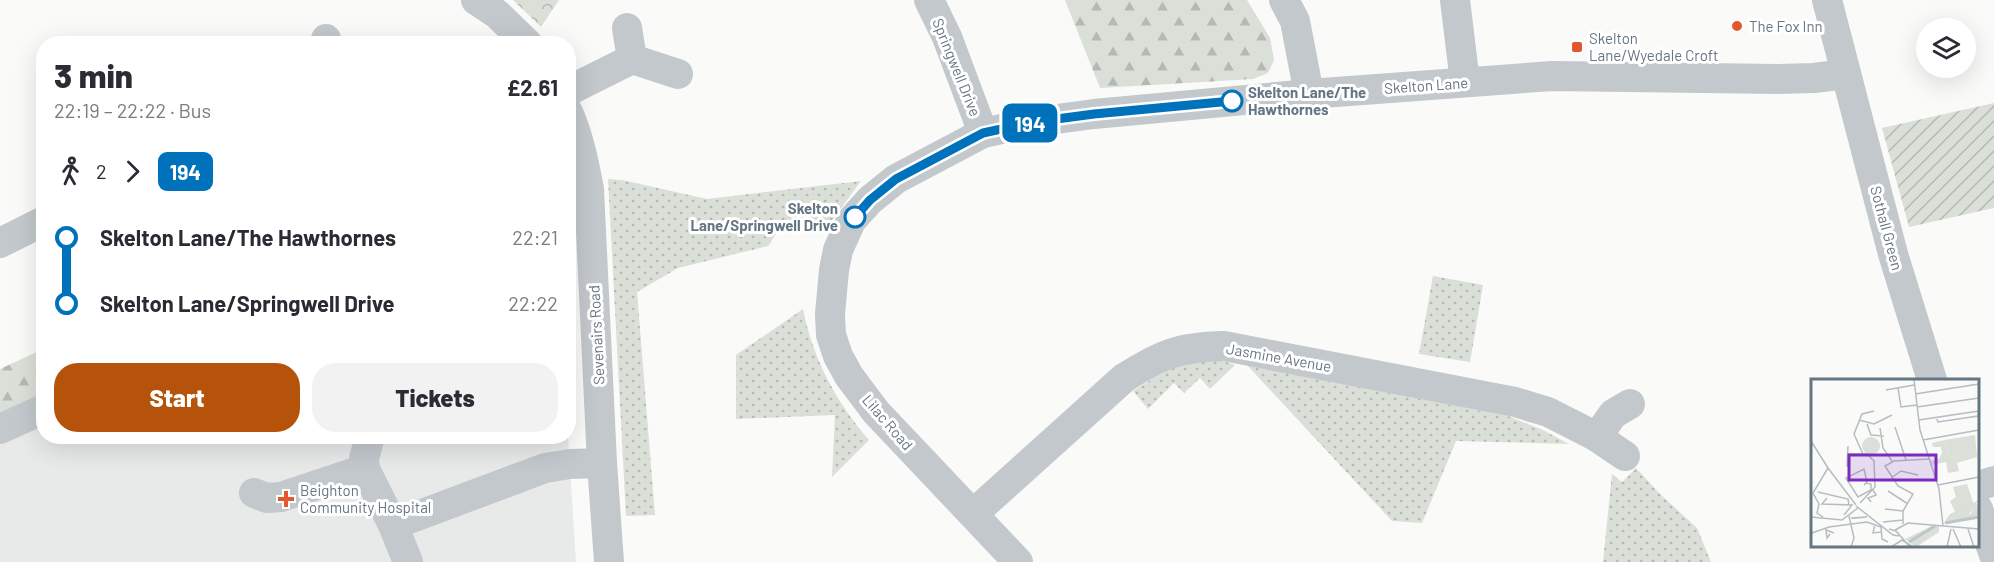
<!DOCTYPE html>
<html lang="en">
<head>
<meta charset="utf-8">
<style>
  body { margin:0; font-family:Barlow,sans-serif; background:#f2f2f3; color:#2b2b33; height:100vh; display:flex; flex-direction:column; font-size:22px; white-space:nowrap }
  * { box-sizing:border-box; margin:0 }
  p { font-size:20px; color:#7c7c81 }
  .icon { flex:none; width:33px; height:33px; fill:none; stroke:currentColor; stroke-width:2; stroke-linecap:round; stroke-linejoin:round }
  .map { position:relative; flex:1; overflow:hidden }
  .side { position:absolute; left:36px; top:36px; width:540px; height:408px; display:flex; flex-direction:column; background:#fff; border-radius:24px; box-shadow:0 6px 24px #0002 }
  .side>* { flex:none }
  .badge { padding:0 12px; border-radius:9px; font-size:21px; line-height:39px }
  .controls { position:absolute; left:1916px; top:18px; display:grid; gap:12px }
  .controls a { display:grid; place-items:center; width:60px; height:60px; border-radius:50%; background:#fff; box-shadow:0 6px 24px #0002; font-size:30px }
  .map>.badge { position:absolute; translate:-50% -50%; box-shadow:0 0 0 3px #fff }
  .legs { display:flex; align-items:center; gap:9px; height:66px; padding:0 18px; font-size:20px }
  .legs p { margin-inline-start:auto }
  .summary { display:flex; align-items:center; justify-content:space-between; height:102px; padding:0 18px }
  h1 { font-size:33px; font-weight:800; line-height:45px }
  .button { display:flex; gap:12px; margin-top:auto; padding:12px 18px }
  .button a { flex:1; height:69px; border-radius:24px; background:#b45309; color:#fff; font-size:24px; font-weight:800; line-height:69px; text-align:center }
  .button a+a { background:#f2f2f3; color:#2b2b33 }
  ul { padding:0 18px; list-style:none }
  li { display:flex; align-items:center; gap:21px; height:66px; font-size:22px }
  li i { display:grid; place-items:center; width:9px; height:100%; margin:0 8px; background:currentColor }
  li i::after { content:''; width:15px; height:15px; margin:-8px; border:4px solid; border-radius:50%; background:#fff }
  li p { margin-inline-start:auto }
  li:first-child i { background:linear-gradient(#0000 50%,currentColor 0) }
  li:last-child i { background:linear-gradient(currentColor 50%,#0000 0) }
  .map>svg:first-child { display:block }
  .built { fill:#e8e9e9 }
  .grass { fill:url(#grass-dots) }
  .forest { fill:url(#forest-firs) }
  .park { fill:url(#park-crowns) }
  .garden { fill:url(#garden-furrows) }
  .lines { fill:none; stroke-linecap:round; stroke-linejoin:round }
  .minor { stroke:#c3c8cc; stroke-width:30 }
  .line-1-casing { stroke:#fff; stroke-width:14 }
  .line-1 { stroke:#0072bc; stroke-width:9 }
  .poi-dot { fill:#e4572e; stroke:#fff; stroke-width:2 }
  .stop-1-dot { fill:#fff; stroke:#0072bc; stroke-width:3 }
  .labels { text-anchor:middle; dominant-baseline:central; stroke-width:6; stroke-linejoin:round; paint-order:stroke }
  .poi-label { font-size:15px; fill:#657683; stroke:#fff; text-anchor:start }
  .street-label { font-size:15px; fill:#657683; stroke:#fff }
  .stop-label { font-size:15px; font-weight:bold; fill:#657683; stroke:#fff; text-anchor:start }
  .inset-river { fill:none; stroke:#bbc7cb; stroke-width:3 }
  .inset-road { fill:none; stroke:#b5bdc2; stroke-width:1.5 }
  .view { fill:#7b2cbf; fill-opacity:0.15; stroke:#7b2cbf; stroke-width:3 }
  .inset-edge { fill:none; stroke:#657683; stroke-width:3 }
</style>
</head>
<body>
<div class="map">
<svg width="1994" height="562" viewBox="0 0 1994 562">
  <defs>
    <pattern id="grass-dots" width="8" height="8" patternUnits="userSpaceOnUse" patternTransform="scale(1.5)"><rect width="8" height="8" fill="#dadfd7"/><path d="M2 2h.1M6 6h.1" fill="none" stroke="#b4b9b4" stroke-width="1.8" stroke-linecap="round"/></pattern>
    <pattern id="forest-firs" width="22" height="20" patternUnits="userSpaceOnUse" patternTransform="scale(1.5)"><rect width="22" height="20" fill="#dadfd7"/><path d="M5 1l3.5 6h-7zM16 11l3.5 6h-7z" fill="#b4b9b4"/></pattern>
    <pattern id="park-crowns" width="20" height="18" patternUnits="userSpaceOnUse" patternTransform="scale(1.5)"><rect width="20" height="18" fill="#dadfd7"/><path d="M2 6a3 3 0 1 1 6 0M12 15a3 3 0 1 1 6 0" fill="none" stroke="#b4b9b4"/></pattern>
    <pattern id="garden-furrows" width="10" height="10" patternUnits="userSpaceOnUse" patternTransform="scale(1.5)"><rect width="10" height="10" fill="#dadfd7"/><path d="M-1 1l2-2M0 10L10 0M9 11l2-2" fill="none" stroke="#b4b9b4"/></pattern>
  </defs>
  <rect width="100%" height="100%" fill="#fafaf8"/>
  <polygon class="built" points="43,394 44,436 568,437 576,562 0,562 0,415"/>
  <g class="grass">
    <polygon points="608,179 622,180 707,199 861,181 828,226 785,220 768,246 678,268 637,292 655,515 626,516"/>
    <polygon points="1433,276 1483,285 1470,362 1419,354"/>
    <path d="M803,309C813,359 836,402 869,440L832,477L835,415L736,419V355Z"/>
    <path d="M1196,361H1223L1235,365L1210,389L1200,378L1184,393L1174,383L1148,409L1133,391C1153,378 1172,366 1196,361Z"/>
    <polygon points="1247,365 1508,416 1543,430 1569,444 1456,441 1422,523 1392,521"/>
    <polygon points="1636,468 1660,494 1697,528 1711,562 1603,562 1612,474 1622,482"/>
  </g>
  <g class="forest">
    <polygon points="1065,0 1247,0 1270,38 1274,60 1268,73 1253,79 1100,88"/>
    <polygon points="43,349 43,394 0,415 0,369"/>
  </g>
  <polygon class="park" points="513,0 559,0 541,27"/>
  <polygon class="garden" points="1994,103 1994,208 1909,227 1882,128"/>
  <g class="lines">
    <g class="minor">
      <polyline points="476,0 497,14 528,44"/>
      <polyline points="929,0 947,37 983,133"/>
      <polyline points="1284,0 1295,21 1309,94"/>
      <polyline points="1455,0 1465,82"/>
      <polyline points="1827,0 1893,254 1932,380"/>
      <polyline points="627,28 632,59"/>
      <polyline points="326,39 326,44"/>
      <polyline points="568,91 632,59 678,74"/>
      <path d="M568,112C579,137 584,163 589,189L602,463L609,562"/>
      <polyline points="0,243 44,221"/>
      <polyline points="0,429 44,409"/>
      <polyline points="370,436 364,459 365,469 393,525 408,562"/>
      <polyline points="1625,456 1597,437 1613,414 1630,404"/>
      <polyline points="1978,486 1994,481"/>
      <polyline points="254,493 267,498 281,497 365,469"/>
      <polyline points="1978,509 1994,555"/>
      <path d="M973,514L1124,378C1162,354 1179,347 1224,346L1515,402L1548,412L1597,437"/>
      <polyline points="393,525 545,468 570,464 602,463"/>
      <polyline points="1018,562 876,412 849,376 838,356 831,335 830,314 834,270 838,250 851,221 870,200 896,179 983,133 1034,122 1094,114 1309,94 1552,76 1778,79 1814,78 1846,74"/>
    </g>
  </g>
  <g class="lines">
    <defs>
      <polyline id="line-1" points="855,217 870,200 896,179 983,133 1034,122 1094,114 1232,101"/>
    </defs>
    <use href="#line-1" class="line-1-casing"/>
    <use href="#line-1" class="line-1"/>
  </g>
  <g class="poi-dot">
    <circle cx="1737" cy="26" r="6"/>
    <rect x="1571" y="41" width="12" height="12" rx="3"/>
    <path d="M283 490h6v6h6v6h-6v6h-6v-6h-6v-6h6z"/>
  </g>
  <g class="stop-1-dot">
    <circle cx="1232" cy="101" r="10"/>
    <circle cx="855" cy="217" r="10"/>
  </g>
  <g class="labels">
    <g class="poi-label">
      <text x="1749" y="26">The Fox Inn</text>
      <text x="1589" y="38">Skelton<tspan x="1589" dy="17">Lane/Wyedale Croft</tspan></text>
      <text x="300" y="490">Beighton<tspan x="300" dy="17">Community Hospital</tspan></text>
    </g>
    <g class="street-label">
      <text transform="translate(957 67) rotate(68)">Springwell Drive</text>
      <text transform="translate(1426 85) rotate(-4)">Skelton Lane</text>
      <text transform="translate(1887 228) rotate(75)">Sothall Green</text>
      <text transform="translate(596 335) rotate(-93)">Sevenairs Road</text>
      <text transform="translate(1279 357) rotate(10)">Jasmine Avenue</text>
      <text transform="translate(888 422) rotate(49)">Lilac Road</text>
    </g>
    <g class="stop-label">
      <text x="1248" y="92">Skelton Lane/The<tspan x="1248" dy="17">Hawthornes</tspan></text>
      <text x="838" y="208" text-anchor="end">Skelton<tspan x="838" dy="17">Lane/Springwell Drive</tspan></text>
    </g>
  </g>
  <g transform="translate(1811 379)">
    <rect width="168" height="168" fill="#fafaf8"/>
    <path d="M156,105L163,126L168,125V134L159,137L163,127L144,133L139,122L145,118L142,108Z" fill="#dadfd7"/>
    <path d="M168,121L158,135L168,134V139L133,144L139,135ZM121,147H128V153L105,168L94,160Z" fill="#dadfd7"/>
    <path d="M164,56L166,78L146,84L144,77L137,78L134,61ZM51 67a9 9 0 1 1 18 0a9 9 0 1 1-18 0Z" fill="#dadfd7"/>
    <path d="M134,61L137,78L144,77L148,92L137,94L135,83L121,86L120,82L128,80L131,74L130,68H122L121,64Z" fill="#dadfd7"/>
    <path class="inset-river" d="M134,144L168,138M98,163L124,147"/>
    <path class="inset-road" d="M103,0L109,51L128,110L132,147M87,9L90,28L106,26M75,11L103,6M104,15L168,5M106,28L168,19M125,38L127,43L167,37L168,32M48,41L63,45L81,36M108,41L168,32M56,45L60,56L73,57M84,48L95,81M69,49L72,69L81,82M112,61L168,51M0,62L17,89M36,75H56L63,82L64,108L49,124M52,75L43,55L51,35L63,32M36,88L37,67M17,89L45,126M80,99L90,92L107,96M53,106L56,103L53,90L35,99L47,118L60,111V105L55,104M127,106L168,98M77,112L97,125M7,113L37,120L38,126M16,119L11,125L41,126L33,136M60,123L57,119L65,116L62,111M45,127L82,156L88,157M74,130L92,132M38,137L43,159L40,168M0,138L31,141L47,129M12,138L6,134L8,125L2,114L17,89M40,139L56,138L45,139M72,143L92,141M64,145L62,154L71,153M92,145V132L102,115L87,107L74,87L83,82L118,80M78,150L85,152L99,168M142,150L150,168M157,150L163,168M84,151L97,144L168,150M1,154L18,148L56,143L70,148L71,160L77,163M19,155L16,159L15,151L23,154M80,168L91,161L102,168M136,168L140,150"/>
    <path class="view" d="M38,76H125V101H38Z"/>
    <rect width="168" height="168" class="inset-edge"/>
  </g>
</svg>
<div class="controls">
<a><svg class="icon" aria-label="layers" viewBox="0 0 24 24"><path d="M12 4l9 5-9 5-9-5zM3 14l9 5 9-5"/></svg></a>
</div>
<b class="badge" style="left:1030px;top:123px;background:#0072bc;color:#fff">194</b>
<section class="side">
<div class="summary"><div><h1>3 min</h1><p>22:19 – 22:22 · Bus</p></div><b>£2.61</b></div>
<div class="legs"><svg class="icon" aria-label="walk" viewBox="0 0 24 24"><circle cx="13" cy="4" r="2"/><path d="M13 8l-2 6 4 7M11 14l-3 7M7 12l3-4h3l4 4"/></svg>2<svg class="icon" aria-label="forward" viewBox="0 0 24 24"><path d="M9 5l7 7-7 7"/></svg><b class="badge" style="background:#0072bc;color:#fff">194</b></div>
<ul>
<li><i style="color:#0072bc"></i><b>Skelton Lane/The Hawthornes</b><p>22:21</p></li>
<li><i style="color:#0072bc"></i><b>Skelton Lane/Springwell Drive</b><p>22:22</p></li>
</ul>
<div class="button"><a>Start</a><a>Tickets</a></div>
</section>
</div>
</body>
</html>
